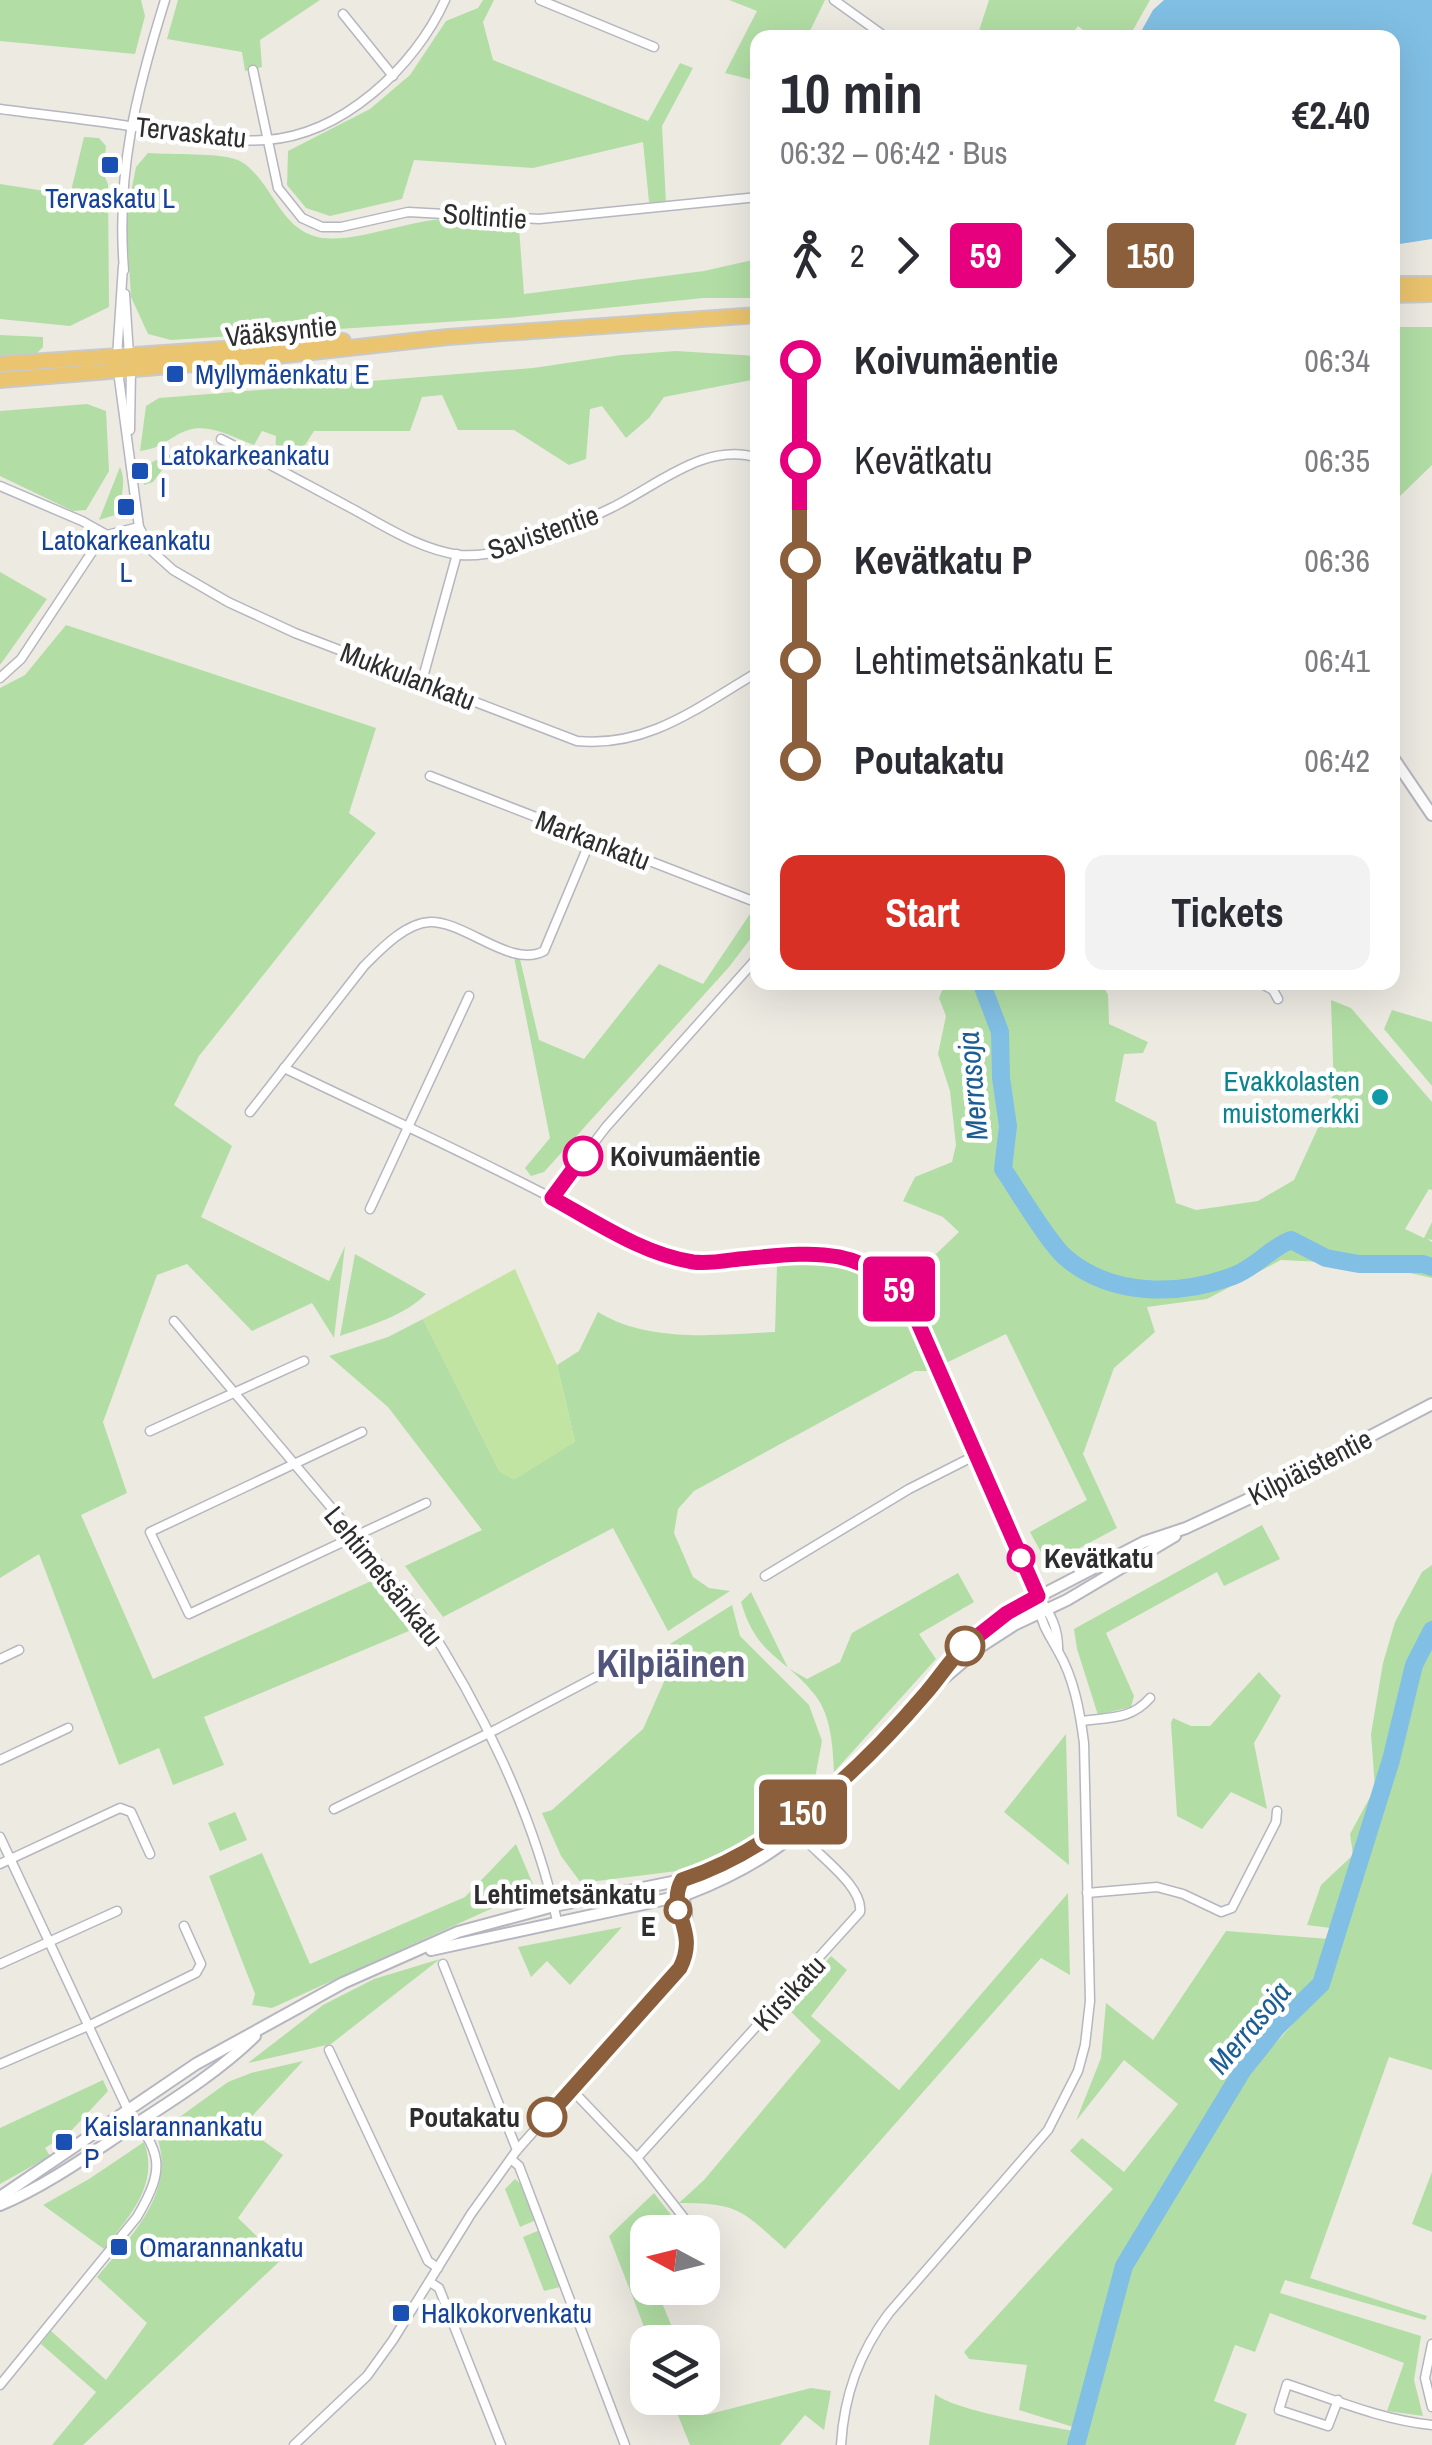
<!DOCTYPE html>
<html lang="en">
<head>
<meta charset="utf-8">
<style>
  body { margin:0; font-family:"Archivo Narrow",sans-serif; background:#f2f2f3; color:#2b2b33; height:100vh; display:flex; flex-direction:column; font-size:38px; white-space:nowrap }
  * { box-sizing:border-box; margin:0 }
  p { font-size:32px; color:#7c7c81 }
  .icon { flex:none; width:55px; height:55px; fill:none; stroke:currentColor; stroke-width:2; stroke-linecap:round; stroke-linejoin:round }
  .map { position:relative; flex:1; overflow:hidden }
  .side { position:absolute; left:750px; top:30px; width:650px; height:960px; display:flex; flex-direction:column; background:#fff; border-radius:20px; box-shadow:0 10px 40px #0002 }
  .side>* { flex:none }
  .badge { padding:0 20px; border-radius:8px; font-size:35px; line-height:65px }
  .needle { width:65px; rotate:277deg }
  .fabs { position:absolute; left:630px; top:2215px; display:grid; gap:20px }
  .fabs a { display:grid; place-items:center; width:90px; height:90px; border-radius:20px; background:#fff; box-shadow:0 10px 40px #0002; font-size:50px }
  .map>.badge { position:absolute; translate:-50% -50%; box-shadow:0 0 0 5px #fff }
  .legs { display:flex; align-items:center; gap:15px; height:110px; padding:0 30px; font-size:32px }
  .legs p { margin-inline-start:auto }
  .summary { display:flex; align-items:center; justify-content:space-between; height:170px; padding:0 30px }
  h1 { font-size:55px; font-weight:800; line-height:75px }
  .button { display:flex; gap:20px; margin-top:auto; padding:20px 30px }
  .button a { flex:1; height:115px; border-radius:20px; background:#d93025; color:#fff; font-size:40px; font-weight:800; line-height:115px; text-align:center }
  .button a+a { background:#f2f2f3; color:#2b2b33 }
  ul { padding:0 30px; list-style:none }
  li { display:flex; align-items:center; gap:35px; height:100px; font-size:38px }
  li i { display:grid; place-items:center; width:15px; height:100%; margin:0 12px; background:currentColor }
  li i::after { content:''; width:25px; height:25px; margin:-12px; border:8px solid; border-radius:50%; background:#fff }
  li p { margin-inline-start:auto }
  li:first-child i { background:linear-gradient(#0000 50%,currentColor 0) }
  li:last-child i { background:linear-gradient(currentColor 50%,#0000 0) }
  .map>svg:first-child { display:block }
  .green { fill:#b2dea5 }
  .pitch { fill:#c1e4a2 }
  .water { fill:#81bfe4 }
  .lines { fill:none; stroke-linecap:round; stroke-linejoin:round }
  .river { stroke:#81bfe4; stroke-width:18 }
  .minor-casing { stroke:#b5b6c0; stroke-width:11 }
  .tertiary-casing { stroke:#b5b6c0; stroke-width:14 }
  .trunk-casing { stroke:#c9c9c9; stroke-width:18 }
  .minor { stroke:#fff; stroke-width:8 }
  .tertiary { stroke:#fff; stroke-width:10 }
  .trunk { stroke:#eac46e; stroke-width:14 }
  .line-1-casing { stroke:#fff; stroke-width:22 }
  .line-2-casing { stroke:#fff; stroke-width:22 }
  .line-1 { stroke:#e6007e; stroke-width:15 }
  .line-2 { stroke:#8b5e3c; stroke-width:15 }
  .transit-dot { fill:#1a4fb4; stroke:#fff; stroke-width:4 }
  .culture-dot { fill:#0f9aa8; stroke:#fff; stroke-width:4 }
  .stop-1-dot { fill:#fff; stroke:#e6007e; stroke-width:5 }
  .stop-2-dot { fill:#fff; stroke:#8b5e3c; stroke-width:5 }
  .labels { text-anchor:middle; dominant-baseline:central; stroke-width:9; stroke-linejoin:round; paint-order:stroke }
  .street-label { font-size:28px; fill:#2e2e2e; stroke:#fff }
  .transit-label { font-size:28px; fill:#164399; stroke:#fff; text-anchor:start }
  .culture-label { font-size:28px; fill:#0d838f; stroke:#fff; text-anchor:end }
  .stop-label { font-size:28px; font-weight:bold; fill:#2e2e2e; stroke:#fff; text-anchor:start }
  .water-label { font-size:30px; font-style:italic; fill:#1c5d94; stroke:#fff }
  .district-label { font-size:38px; font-weight:bold; fill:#52557b; stroke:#fff }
</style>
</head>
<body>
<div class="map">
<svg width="1432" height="2445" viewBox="0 0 1432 2445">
  <rect width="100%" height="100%" fill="#edeae2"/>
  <g class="green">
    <polygon points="0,0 141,0 145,16 135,54 0,41"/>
    <polygon points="178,0 320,0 260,40 262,67 245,71 242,52 167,39"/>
    <polygon points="483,0 494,0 483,22 493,60 648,121 680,63 693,68 662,126 666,203 649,202 643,142 533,168 414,160 402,199 330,216 306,208 287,185 288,151 370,109 410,75 446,21 478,8"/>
    <polygon points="729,0 825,0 807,37 758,38 757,81 725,73 757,11"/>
    <polygon points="989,0 1150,0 1129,37 1079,37 1083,30 1078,26 1070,37 977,37"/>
    <polygon points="84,137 99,138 106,146 103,173 108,184 109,307 70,326 0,319 0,184 70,195"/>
    <path d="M148,153C170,155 222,152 240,161C271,179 278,225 314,236C348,247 411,218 450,219C473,219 497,225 519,228L524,294L704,271L757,259V298H703L507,318L171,340L148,334L131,297L126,218L136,167Z"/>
    <polygon points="1393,327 1432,327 1432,465 1400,496 1393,519"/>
    <polygon points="0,335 43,337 43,347 37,353 0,357"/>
    <path d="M676,351L757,356V379L664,397L649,418L626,438L602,406L590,409L586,459L569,465L514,430H458L442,395L422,397L410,431H314L290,468L275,456L276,436L262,431L254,445C227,435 204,419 177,435C163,443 157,449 140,451L146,406L159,398L533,368L621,355Z"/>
    <polygon points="87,404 106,411 109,471 86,510 73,511 0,476 0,411"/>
    <polygon points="169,454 173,456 153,482 144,485 142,467"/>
    <path d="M120,467C127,482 121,501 115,515L99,520Z"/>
    <polygon points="0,572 47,599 0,665"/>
    <polygon points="66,625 376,728 349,813 376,833 199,1056 174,1105 232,1146 201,1217 329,1281 345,1246 334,1338 312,1303 252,1331 187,1264 157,1275 103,1422 127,1493 81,1515 153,1679 378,1578 416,1628 204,1717 224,1765 173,1785 159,1748 119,1765 39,1554 0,1578 0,688 25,675"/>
    <polygon points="754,908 757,910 757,930 729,967 544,1172 531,1176 525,1168 550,1138 514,957 520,959 539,1040 584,1059 659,964 703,984"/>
    <polygon points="945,983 1102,983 1108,995 1109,1024 1148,1042 1143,1053 1124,1054 1115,1101 1156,1122 1176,1203 1196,1210 1258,1201 1294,1180 1334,1093 1331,1000 1351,1008 1432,1102 1432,1190 1429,1189 1405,1229 1424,1238 1432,1222 1432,1240 1427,1239 1432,1242 1432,1278 1383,1267 1355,1269 1322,1262 1281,1260 1207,1299 1147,1307 1155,1332 1114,1368 1083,1454 1117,1528 1048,1565 1030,1532 1087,1500 1006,1334 946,1363 908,1281 959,1232 943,1217 903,1201 915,1177 952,1162 956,1145 950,1091 938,1054 946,1016 939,998"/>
    <polygon points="1392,1010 1432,1022 1432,1086 1384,1029"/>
    <path d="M355,1254L426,1294C404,1316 369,1326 340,1336Z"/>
    <path d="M808,1263C896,1272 894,1300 932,1371H915L694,1491L678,1509L674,1533L693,1577L709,1588L730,1591L668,1631L613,1528L443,1617L405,1566L482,1530L388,1407L329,1356L388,1337L423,1319L500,1472L575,1442L557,1365L579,1351L598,1312C648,1343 718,1335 775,1332L777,1266Z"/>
    <polygon points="1262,1525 1280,1559 1224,1586 1217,1572 1106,1633 1134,1696 1131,1707 1098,1715 1077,1649 1074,1629"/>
    <path d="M1432,1565V2070L1389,2057L1310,2278L1427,2316L1425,2320L1285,2280L1280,2293L1421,2336L1414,2380L1423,2416L1387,2411L1404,2363L1270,2313L1255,2352L1235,2345L1214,2401L1247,2414L1235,2445H929L935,2394C954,2411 1056,2428 1086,2433L1131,2268L1248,2074L1327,1986L1346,1930L1307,1925L1321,1885L1353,1855L1350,1834L1375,1788L1371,1734L1383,1663L1395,1622L1422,1572Z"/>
    <path d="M958,1573L974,1602L919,1634L936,1659L834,1772C833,1747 831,1715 815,1695C784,1656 757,1657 741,1602L751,1592L788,1668L807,1679L840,1662L852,1633Z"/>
    <polygon points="732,1605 740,1636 809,1705 822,1741 812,1794 786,1817 729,1852 685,1870 581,1883 561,1856 542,1813 552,1810 643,1729 675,1657 670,1644"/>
    <polygon points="1259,1672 1281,1696 1254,1743 1267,1809 1231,1792 1202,1829 1177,1816 1171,1723 1173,1718 1191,1726 1210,1726"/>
    <polygon points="1066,1734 1069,1865 1004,1812"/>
    <polygon points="235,1812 247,1840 220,1851 208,1823"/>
    <polygon points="516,1844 535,1889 272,2008 252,2005 255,1994 209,1876 262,1853 310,1964 465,1897"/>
    <path d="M1068,1893L1070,1975L1041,1958L785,2249C742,2210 738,2203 679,2203L704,2180L821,2041L785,2006L831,1956L847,1970L811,2016L899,2090Z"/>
    <polygon points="622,1927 570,1985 547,1961 531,1977 518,1947"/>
    <polygon points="1226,1931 1330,1939 1316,1981 1237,2069 1119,2265 1073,2427 1019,2410 1027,2365 969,2359 964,2352 1113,2189 1070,2151 1082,2138 1124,2172 1178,2104 1124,2060 1076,2121 1101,2058 1106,2003 1153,2040"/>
    <polygon points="440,1959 331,2044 248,2063 323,2005 374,1979"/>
    <path d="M303,2061L243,2126L283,2155L238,2218L281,2260L83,2445H52L96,2392L41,2344L51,2331L106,2380L147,2323L97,2277C131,2236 178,2191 156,2134L228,2082L251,2073Z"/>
    <polygon points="103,2080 108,2091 71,2131 45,2148 50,2156 0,2184 0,2128"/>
    <path d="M144,2142C160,2185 129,2216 104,2249L43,2205L89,2179Z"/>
    <polygon points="1432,2172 1432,2232 1412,2224"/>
    <polygon points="515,2179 523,2186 536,2220 520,2227 505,2189"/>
    <polygon points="654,2193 684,2232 648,2232 648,2288 656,2288 678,2342 650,2342 609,2236"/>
    <polygon points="540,2230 560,2287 544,2291 523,2237"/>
    <polygon points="811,2388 831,2391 824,2430 805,2415 780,2445 690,2445 671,2398 699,2398 706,2415"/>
  </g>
  <polygon class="pitch" points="515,1269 557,1365 575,1442 514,1480 500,1472 423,1319"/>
  <polygon class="water" points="1164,0 1432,0 1432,239 1393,245 1392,38 1138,37 1153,10"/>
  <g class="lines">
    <g class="river">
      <path d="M981,982L1000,1032L1001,1078L1008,1126L1003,1169C1018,1191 1048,1242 1065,1257C1111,1297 1179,1296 1233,1276C1255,1268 1270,1248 1291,1240L1326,1258L1359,1264H1423L1432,1267"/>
      <polyline points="1076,2445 1124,2266 1242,2071 1277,2027 1321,1984 1391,1760 1414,1665 1432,1630"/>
    </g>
    <defs>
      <g id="minor">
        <polyline points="540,0 654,47"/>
        <polyline points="834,0 887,38"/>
        <polyline points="343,14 393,76"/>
        <polyline points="253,70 278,188 302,218 322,227 341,227 408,212 539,219 758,197"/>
        <path d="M0,109C43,115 86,119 129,126C175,132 219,143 266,140C342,135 415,67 445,0"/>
        <path d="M124,270C116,172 136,93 165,0"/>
        <polyline points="125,294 129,355"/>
        <polyline points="117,357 123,266"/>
        <path d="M118,371L139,527L152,551L173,570L228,602L295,633L577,741C648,748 698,707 758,672"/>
        <polyline points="130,430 131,369"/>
        <path d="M221,439C264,461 306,484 349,507C383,525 420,550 460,555C504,559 572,527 611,508C657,486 705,441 758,458"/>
        <polyline points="0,486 82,521 107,535"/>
        <polyline points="0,678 21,659 96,546 107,535 139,527"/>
        <polyline points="422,681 457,554"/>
        <polyline points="430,776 758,903"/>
        <polyline points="1258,982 1273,990 1278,999"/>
        <path d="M284,1068C373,1111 464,1152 552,1198C597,1221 639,1251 690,1261C707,1264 726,1261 743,1259C810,1253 863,1243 909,1302L1030,1581C1043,1605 1059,1621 1058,1650"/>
        <path d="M250,1112L364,966C380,950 405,923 430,922C465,921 511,969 544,951L591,839"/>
        <polyline points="552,1198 606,1127 758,957"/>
        <polyline points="370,1209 469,996"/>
        <path d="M174,1321L420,1613C480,1704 534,1814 557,1921"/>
        <polyline points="150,1431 304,1361"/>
        <polyline points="362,1432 150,1532 189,1614 426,1503"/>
        <polyline points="765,1576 909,1489 976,1455"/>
        <polyline points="0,1659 19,1650"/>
        <path d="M1081,1721C1109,1717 1131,1720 1150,1698"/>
        <polyline points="0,1760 68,1728"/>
        <polyline points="334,1809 497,1729 624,1662"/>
        <path d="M0,1837L127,2108C161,2153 167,2166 137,2217L0,2385"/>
        <polyline points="0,1864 120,1808 131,1812 150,1854"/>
        <polyline points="1087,1893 1157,1887 1183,1894 1221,1912 1232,1908 1276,1822 1277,1811"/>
        <polyline points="676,1896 678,1910 686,1924"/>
        <polyline points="0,1964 117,1911"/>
        <polyline points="443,1964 517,2150"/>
        <polyline points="329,2050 428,2261 438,2268"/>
        <polyline points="0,2064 88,2026 196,1973 201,1964 184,1926"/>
        <polyline points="572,2090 637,2158 695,2232"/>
        <path d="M637,2158L860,1912C864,1885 813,1852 796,1830"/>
        <polyline points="511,2159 519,2166 625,2445"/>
        <polyline points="430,2282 439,2288 501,2445"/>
        <polyline points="1432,2344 1425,2378 1432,2407"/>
        <path d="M1338,2400L1328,2426L1279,2410L1287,2384C1335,2400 1382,2420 1432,2425"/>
        <path d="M294,2445L367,2376L393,2340L471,2214L517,2150L680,1967C690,1949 691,1907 681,1889L671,1884"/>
        <path d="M841,2445C844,2395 859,2353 889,2313L1048,2130L1078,2071L1085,2045L1090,2001L1084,1743C1080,1712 1074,1678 1058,1651C1050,1636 1042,1626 1039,1608"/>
      </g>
      <g id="tertiary">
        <polyline points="1392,756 1432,815"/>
        <polyline points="936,1685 983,1645 1014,1625 1067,1600 1175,1536"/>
        <path d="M431,1950L685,1895C751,1870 805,1836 847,1779"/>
        <polyline points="0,2197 196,2064 343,1983 458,1932 554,1906 682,1880 742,1855 791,1824 860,1762 927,1692 948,1662 1007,1613 1144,1542 1186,1528 1259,1494 1432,1404"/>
        <path d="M0,2205C43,2187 83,2159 122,2133C168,2103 216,2074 255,2036"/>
      </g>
      <g id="trunk">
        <polyline points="1392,284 1432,284"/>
        <polyline points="1392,295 1432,294"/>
        <polyline points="0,364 343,341"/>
        <polyline points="0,380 231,361 448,337 758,315"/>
      </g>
    </defs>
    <use href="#minor" class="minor-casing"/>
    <use href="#tertiary" class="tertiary-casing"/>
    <use href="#trunk" class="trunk-casing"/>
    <use href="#minor" class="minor"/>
    <use href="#tertiary" class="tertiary"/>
    <use href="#trunk" class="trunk"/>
  </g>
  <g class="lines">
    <defs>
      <path id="line-1" d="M583,1156L552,1198C596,1222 642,1254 693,1262C708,1264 724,1261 739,1259C807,1253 862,1242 909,1302L1038,1596L1007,1613L965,1646"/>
      <path id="line-2" d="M547,2117L680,1968C700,1929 665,1911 682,1880C776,1850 862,1768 926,1693C940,1677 950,1660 965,1646"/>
    </defs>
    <use href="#line-1" class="line-1-casing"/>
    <use href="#line-2" class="line-2-casing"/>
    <use href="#line-1" class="line-1"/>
    <use href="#line-2" class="line-2"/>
  </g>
  <g class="transit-dot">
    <rect x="100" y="155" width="20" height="20" rx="5"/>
    <rect x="165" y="364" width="20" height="20" rx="5"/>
    <rect x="130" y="461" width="20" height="20" rx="5"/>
    <rect x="116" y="497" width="20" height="20" rx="5"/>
    <rect x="54" y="2132" width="20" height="20" rx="5"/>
    <rect x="109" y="2237" width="20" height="20" rx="5"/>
    <rect x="391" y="2303" width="20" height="20" rx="5"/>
  </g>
  <circle class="culture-dot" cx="1380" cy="1097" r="10"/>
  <g class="stop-1-dot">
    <circle cx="583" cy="1156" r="18"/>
    <circle cx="1021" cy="1558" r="12"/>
  </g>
  <g class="stop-2-dot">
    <circle cx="965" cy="1646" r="18"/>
    <circle cx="678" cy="1910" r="12"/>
    <circle cx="547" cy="2117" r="18"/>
  </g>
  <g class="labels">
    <g class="street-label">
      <text transform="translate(191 132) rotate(6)">Tervaskatu</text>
      <text transform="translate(485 216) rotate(4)">Soltintie</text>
      <text transform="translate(281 331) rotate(-6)">Vääksyntie</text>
      <text transform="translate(543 532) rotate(-19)">Savistentie</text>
      <text transform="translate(408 676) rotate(21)">Mukkulankatu</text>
      <text transform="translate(593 840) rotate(21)">Markankatu</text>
      <text transform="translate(1310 1467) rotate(-27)">Kilpiäistentie</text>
      <text transform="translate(384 1576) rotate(51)">Lehtimetsänkatu</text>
      <text transform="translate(789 1993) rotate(-47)">Kirsikatu</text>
    </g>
    <g class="transit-label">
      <text x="110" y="198" text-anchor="middle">Tervaskatu L</text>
      <text x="195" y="374">Myllymäenkatu E</text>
      <text x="160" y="455">Latokarkeankatu<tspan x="160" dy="32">I</tspan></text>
      <text x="126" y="540" text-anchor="middle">Latokarkeankatu<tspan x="126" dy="32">L</tspan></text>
      <text x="84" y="2126">Kaislarannankatu<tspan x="84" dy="32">P</tspan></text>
      <text x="139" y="2247">Omarannankatu</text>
      <text x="421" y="2313">Halkokorvenkatu</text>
    </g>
    <g class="culture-label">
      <text x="1360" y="1081">Evakkolasten<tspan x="1360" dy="32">muistomerkki</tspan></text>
    </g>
    <g class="stop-label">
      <text x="610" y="1156">Koivumäentie</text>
      <text x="1044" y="1558">Kevätkatu</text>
      <text x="656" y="1894" text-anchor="end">Lehtimetsänkatu<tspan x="656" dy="32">E</tspan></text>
      <text x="520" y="2117" text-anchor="end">Poutakatu</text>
    </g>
    <g class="water-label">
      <text transform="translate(972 1086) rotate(-95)">Merrasoja</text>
      <text transform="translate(1249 2027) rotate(-50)">Merrasoja</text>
    </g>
    <g class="district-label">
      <text x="671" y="1663">Kilpiäinen</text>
    </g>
  </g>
</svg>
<div class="fabs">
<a><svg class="needle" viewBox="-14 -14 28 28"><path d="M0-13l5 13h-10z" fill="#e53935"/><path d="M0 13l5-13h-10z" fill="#7c7c81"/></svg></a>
<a><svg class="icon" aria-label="layers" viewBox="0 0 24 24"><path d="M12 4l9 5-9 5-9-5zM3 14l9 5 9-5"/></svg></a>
</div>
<b class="badge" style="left:899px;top:1289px;background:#e6007e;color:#fff">59</b>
<b class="badge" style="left:803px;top:1812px;background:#8b5e3c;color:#fff">150</b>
<section class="side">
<div class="summary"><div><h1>10 min</h1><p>06:32 – 06:42 · Bus</p></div><b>€2.40</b></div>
<div class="legs"><svg class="icon" aria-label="walk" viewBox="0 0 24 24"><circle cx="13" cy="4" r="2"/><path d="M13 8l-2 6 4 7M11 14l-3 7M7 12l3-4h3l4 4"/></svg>2<svg class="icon" aria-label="forward" viewBox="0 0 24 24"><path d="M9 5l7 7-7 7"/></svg><b class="badge" style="background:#e6007e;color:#fff">59</b><svg class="icon" aria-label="forward" viewBox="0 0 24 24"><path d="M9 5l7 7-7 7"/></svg><b class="badge" style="background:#8b5e3c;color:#fff">150</b></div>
<ul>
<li><i style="color:#e6007e"></i><b>Koivumäentie</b><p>06:34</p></li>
<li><i style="color:#e6007e"></i><span>Kevätkatu</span><p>06:35</p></li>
<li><i style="color:#8b5e3c"></i><b>Kevätkatu P</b><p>06:36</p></li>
<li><i style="color:#8b5e3c"></i><span>Lehtimetsänkatu E</span><p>06:41</p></li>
<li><i style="color:#8b5e3c"></i><b>Poutakatu</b><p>06:42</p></li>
</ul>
<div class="button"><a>Start</a><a>Tickets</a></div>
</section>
</div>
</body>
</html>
